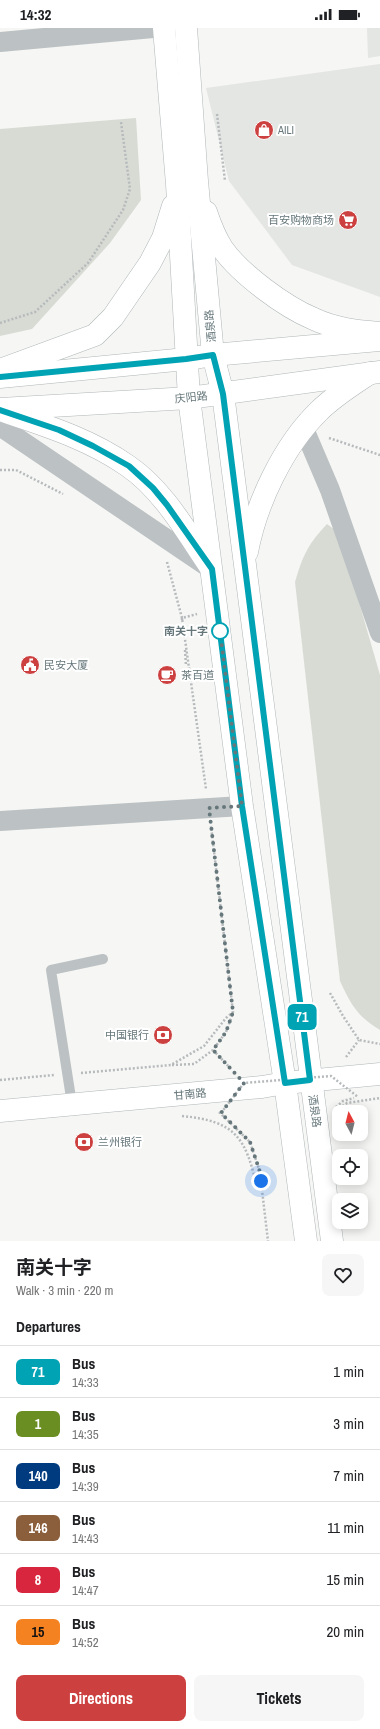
<!DOCTYPE html>
<html lang="en">
<head>
<meta charset="utf-8">
<style>
  body { margin:0; font-family:"Archivo Narrow","Noto Sans SC",sans-serif; background:#f6f6f6; color:#202124; height:100vh; display:flex; flex-direction:column; font-size:15px; white-space:nowrap }
  * { box-sizing:border-box; margin:0 }
  p { font-size:13px; color:#757577 }
  .icon { flex:none; width:22px; height:22px; fill:none; stroke:currentColor; stroke-width:2; stroke-linecap:round; stroke-linejoin:round }
  .map { position:relative; height:1213px; overflow:hidden }
  .drawer { display:flex; flex-direction:column; background:#fff; flex:1 }
  .drawer>* { flex:none }
  .badge { padding:0 8px; border-radius:6px; font-size:14px; line-height:26px }
  .needle { width:26px; rotate:353deg }
  .tools { position:absolute; left:332px; top:1077px; display:grid; gap:8px }
  .tools a { display:grid; place-items:center; width:36px; height:36px; border-radius:8px; background:#fff; box-shadow:0 2px 10px #0003; font-size:20px }
  .you { position:absolute; width:20px; height:20px; margin:-10px; border:3px solid #fff; border-radius:50%; background:#1a73e8; box-shadow:0 0 0 6px #1a73e833 }
  .map>.badge { position:absolute; translate:-50% -50%; box-shadow:0 0 0 2px #fff }
  h2 { padding:0 16px; font-size:15px; line-height:36px }
  .round { display:grid; place-items:center; flex:none; width:42px; height:42px; border-radius:8px; background:#f6f6f6 }
  .summary { display:flex; align-items:center; justify-content:space-between; height:68px; padding:0 16px }
  h1 { font-size:19px; font-weight:700; line-height:30px }
  .action { display:flex; gap:8px; margin-top:auto; padding:8px 16px }
  .action a { flex:1; height:46px; border-radius:8px; background:#cc403f; color:#fff; font-size:16px; font-weight:700; line-height:46px; text-align:center }
  .action a+a { background:#f6f6f6; color:#202124 }
  ul { padding:0; list-style:none }
  li { display:flex; align-items:center; gap:12px; height:52px; padding:0 16px; border-top:1px solid #e0e0e0 }
  li div { flex:1 }
  li b { display:block; font-size:15px }
  li em { font-style:normal }
  li .badge { min-width:44px; font-weight:700; text-align:center }
  .status { display:flex; justify-content:space-between; align-items:center; height:28px; padding:0 20px; background:#fff; direction:ltr }
  .status svg { height:11px; fill:currentColor }
  .map>svg:first-child { display:block }
  .built { fill:#e4e6e4 }
  .green { fill:#d8dbd4 }
  .lines { fill:none; stroke-linecap:round; stroke-linejoin:round }
  .secondary-casing { stroke:#afb6b8; stroke-width:23 }
  .primary-casing { stroke:#b0b6b7; stroke-width:23 }
  .path { stroke:#b6babc; stroke-width:2.5; stroke-dasharray:2 2; stroke-linecap:butt }
  .lane { stroke:#bcc1c3; stroke-width:10 }
  .street { stroke:#bcc1c3; stroke-width:20 }
  .secondary { stroke:#fff; stroke-width:22 }
  .primary { stroke:#fff; stroke-width:22 }
  .path-bridge { stroke:#b6babc; stroke-width:2.5; stroke-dasharray:2 2; stroke-linecap:butt }
  .line-casing { stroke:#fff; stroke-width:9 }
  .line { stroke:#00a3b4; stroke-width:6 }
  .walk { stroke:#66777b; stroke-width:4; stroke-dasharray:0 7.2 }
  .stop-dot { fill:#fff; stroke:#00a3b4; stroke-width:2 }
  .labels { text-anchor:middle; dominant-baseline:central; stroke-width:4; stroke-linejoin:round; paint-order:stroke }
  .poi-label { font-size:11px; fill:#66777b; stroke:#fff; text-anchor:start }
  .street-label { font-size:11px; fill:#66777b; stroke:#fff }
  .stop-label { font-size:11px; font-weight:bold; fill:#66777b; stroke:#fff; text-anchor:end }
</style>
</head>
<body>
<div class="status"><b>14:32</b><svg viewBox="0 0 49 12"><path d="M0 12V9h3v3zM5 12V6h3v6zM10 12V3h3v9zM15 12V0h3v12zM26 1h20v11H26zM47 4h2v5h-2z"/></svg></div>
<div class="map">
<svg width="380" height="1213" viewBox="0 0 380 1213">
  <rect width="100%" height="100%" fill="#f6f6f4"/>
  <g class="built">
    <polygon points="367,0 380,0 380,28 368,30"/>
    <polygon points="380,36 380,269 292,237 229,153 206,60"/>
  </g>
  <g class="green">
    <polygon points="136,90 141,172 110,215 32,301 0,308 0,101"/>
    <path d="M327,496L339,505L380,647V1002C358,989 351,977 340,953L295,554C303,527 308,516 327,496Z"/>
  </g>
  <g class="lines">
    <defs>
      <g id="secondary">
        <polyline points="164,0 177,156 189,370 242,778 285,1055 306,1213"/>
        <polyline points="186,0 197,153 213,327 223,366 332,1213"/>
        <path d="M206,184C210,196 215,209 222,220C240,246 285,279 314,291C335,301 357,303 380,305"/>
        <polyline points="0,342 95,307 113,289 150,235 163,210 173,178"/>
        <path d="M0,382C44,397 90,411 128,438C163,462 186,503 209,537"/>
        <path d="M247,524C256,476 283,418 319,383C334,368 352,357 370,345"/>
        <polyline points="0,1083 262,1059 285,1055 380,1046"/>
      </g>
      <g id="primary">
        <polyline points="0,349 186,331 213,327 380,312"/>
        <polyline points="0,381 189,370 380,344"/>
      </g>
    </defs>
    <use href="#secondary" class="secondary-casing"/>
    <use href="#primary" class="primary-casing"/>
    <g class="path">
      <polyline points="217,86 225,153"/>
      <polyline points="0,295 35,284 88,235 123,182 130,161 121,94"/>
      <polyline points="329,410 380,427"/>
      <polyline points="0,442 16,442 63,466"/>
      <polyline points="167,534 182,590 206,761"/>
      <polyline points="182,592 182,590 197,586"/>
      <polyline points="185,622 186,638"/>
      <polyline points="330,965 343,988 359,1012 380,1016"/>
      <polyline points="213,1022 231,1041"/>
      <polyline points="346,1029 359,1012"/>
      <polyline points="172,1037 194,1036 213,1022 226,1004 233,985"/>
      <polyline points="81,1045 171,1037 204,1018 226,990 233,984 211,798"/>
      <polyline points="0,1052 54,1047"/>
      <polyline points="336,1079 343,1073 354,1070"/>
      <polyline points="336,1083 347,1075 380,1070"/>
      <polyline points="219,1084 250,1114 260,1144 262,1162"/>
      <path d="M182,1088C236,1093 246,1110 257,1160L262,1162L268,1213"/>
    </g>
    <polyline class="lane" points="72,1076 51,942 103,931"/>
    <g class="street">
      <polyline points="0,14 153,0"/>
      <polyline points="4,401 211,541"/>
      <polyline points="304,401 330,462 380,605"/>
      <polyline points="0,793 242,778"/>
    </g>
    <use href="#secondary" class="secondary"/>
    <use href="#primary" class="primary"/>
    <polyline class="path-bridge" points="221,1085 244,1055 331,1048 358,1069"/>
  </g>
  <g class="lines">
    <defs>
      <polyline id="line" points="0,349 186,331 213,327 223,366 310,1052 285,1055 242,778 212,541 167,477 153,460 129,438 93,418 59,402 0,382"/>
    </defs>
    <use href="#line" class="line-casing"/>
    <use href="#line" class="line"/>
    <polyline class="walk" points="220,603 242,778 209,780 233,984 226,1004 213,1022 244,1055 221,1085 250,1114 260,1144 261,1153"/>
  </g>
  <defs>
    <symbol id="shop-disc" viewBox="-11 -11 22 22"><circle r="9.5" fill="#cc403f" stroke="#fff"/><path d="M-5-2.5h2.3a2.7 3.5 0 0 1 5.4 0H5L5.5 6h-11ZM-1.5-2.5h3a1.5 2.3 0 0 0-3 0Z" fill="#fff"/></symbol>
    <symbol id="supermarket-disc" viewBox="-11 -11 22 22"><circle r="9.5" fill="#cc403f" stroke="#fff"/><path d="M-6-5.5h2.5l.6 2H6L4.5 2H-2.5L-4.4-4H-6ZM-1.5 3.2a1.3 1.3 0 1 0 .1 0ZM3 3.2a1.3 1.3 0 1 0 .1 0Z" fill="#fff"/></symbol>
    <symbol id="civic-disc" viewBox="-11 -11 22 22"><circle r="9.5" fill="#cc403f" stroke="#fff"/><path d="M-.6-6.5H3V-4.5H.6V-3L4-1V1h2V6H-6V1h2V-1L-.6-3ZM-1.2 2.5V6h2.4V2.5Z" fill="#fff"/></symbol>
    <symbol id="cafe-disc" viewBox="-11 -11 22 22"><circle r="9.5" fill="#cc403f" stroke="#fff"/><path d="M-5.5-4.5H6V0H3Q3 3.5 0 3.5H-2.5Q-5.5 3.5-5.5 0ZM3-3.2v2h1.7v-2ZM-6 4.5H4V6H-6Z" fill="#fff"/></symbol>
    <symbol id="bank-disc" viewBox="-11 -11 22 22"><circle r="9.5" fill="#cc403f" stroke="#fff"/><path d="M-6-4H6V4H-6ZM0-2.3a2.3 2.3 0 1 0 0 4.6a2.3 2.3 0 1 0 0-4.6Z" fill="#fff"/></symbol>
  </defs>
  <g fill-rule="evenodd">
    <use href="#shop-disc" x="253" y="91" width="22" height="22"/>
    <use href="#supermarket-disc" x="337" y="181" width="22" height="22"/>
    <use href="#civic-disc" x="19" y="626" width="22" height="22"/>
    <use href="#cafe-disc" x="156" y="636" width="22" height="22"/>
    <use href="#bank-disc" x="152" y="996" width="22" height="22"/>
    <use href="#bank-disc" x="73" y="1103" width="22" height="22"/>
  </g>
  <circle class="stop-dot" cx="220" cy="603" r="8"/>
  <g class="labels">
    <g class="poi-label">
      <text x="278" y="102">AILI</text>
      <text x="334" y="192" text-anchor="end">百安购物商场</text>
      <text x="44" y="637">民安大厦</text>
      <text x="181" y="647">茶百道</text>
      <text x="149" y="1007" text-anchor="end">中国银行</text>
      <text x="98" y="1114">兰州银行</text>
    </g>
    <g class="street-label">
      <text transform="translate(210 298) rotate(-95)">酒泉路</text>
      <text transform="translate(191 369) rotate(-6)">庆阳路</text>
      <text transform="translate(190 1066) rotate(-5)">甘南路</text>
      <text transform="translate(315 1083) rotate(82)">酒泉路</text>
    </g>
    <g class="stop-label">
      <text x="208" y="603">南关十字</text>
    </g>
  </g>
</svg>
<div class="tools">
<a><svg class="needle" viewBox="-14 -14 28 28"><path d="M0-13l5 13h-10z" fill="#e53935"/><path d="M0 13l5-13h-10z" fill="#757577"/></svg></a>
<a><svg class="icon" aria-label="locate" viewBox="0 0 24 24"><circle cx="12" cy="12" r="6"/><path d="M12 2v4M12 18v4M2 12h4M18 12h4"/></svg></a>
<a><svg class="icon" aria-label="layers" viewBox="0 0 24 24"><path d="M12 4l9 5-9 5-9-5zM3 14l9 5 9-5"/></svg></a>
</div>
<div class="you" style="left:261px;top:1153px"></div>
<b class="badge" style="left:302px;top:989px;background:#00a3b4;color:#fff">71</b>
</div>
<section class="drawer">
<div class="summary"><div><h1>南关十字</h1><p>Walk · 3 min · 220 m</p></div><a class="round"><svg class="icon" aria-label="heart" viewBox="0 0 24 24"><path d="M12 20l-8-8c-3-5 5-10 8-4 3-6 11-1 8 4z"/></svg></a></div>
<h2>Departures</h2>
<ul>
<li><span class="badge" style="background:#00a3b4;color:#fff">71</span><div><b>Bus</b><p>14:33</p></div><em>1 min</em></li>
<li><span class="badge" style="background:#6b8e23;color:#fff">1</span><div><b>Bus</b><p>14:35</p></div><em>3 min</em></li>
<li><span class="badge" style="background:#003b80;color:#fff">140</span><div><b>Bus</b><p>14:39</p></div><em>7 min</em></li>
<li><span class="badge" style="background:#8b5e3c;color:#fff">146</span><div><b>Bus</b><p>14:43</p></div><em>11 min</em></li>
<li><span class="badge" style="background:#d7263d;color:#fff">8</span><div><b>Bus</b><p>14:47</p></div><em>15 min</em></li>
<li><span class="badge" style="background:#f58220;color:#111">15</span><div><b>Bus</b><p>14:52</p></div><em>20 min</em></li>
</ul>
<div class="action"><a>Directions</a><a>Tickets</a></div>
</section>
</body>
</html>
